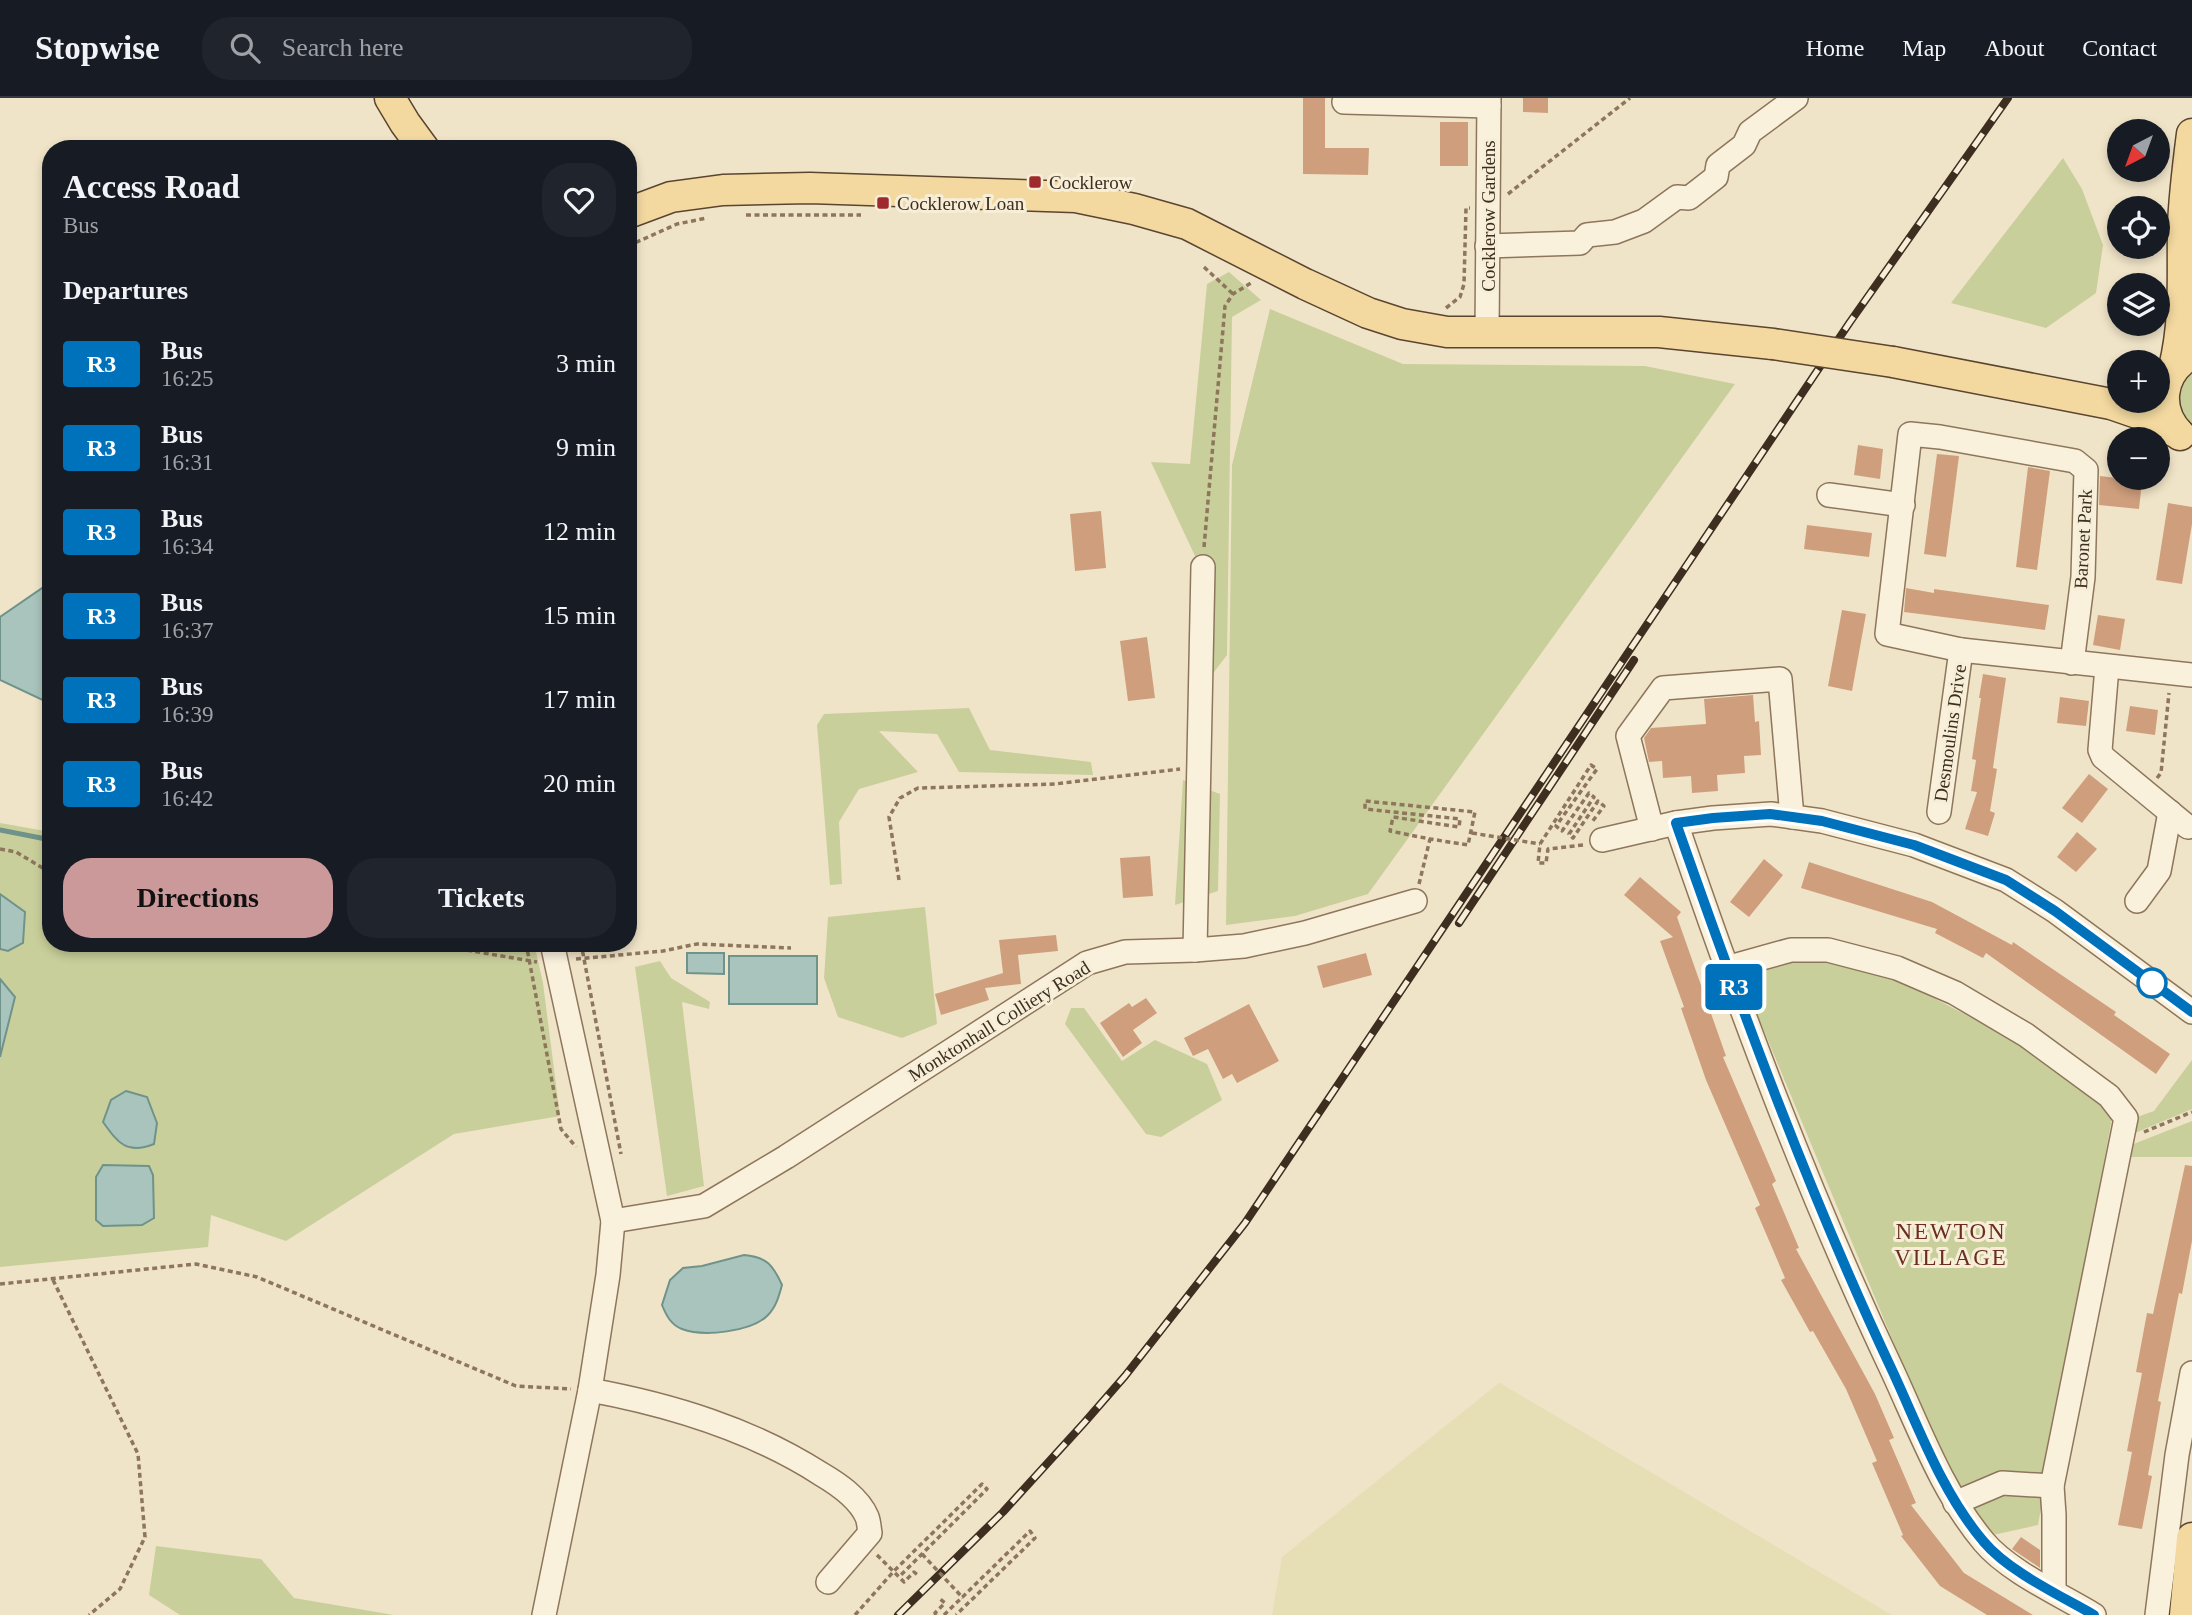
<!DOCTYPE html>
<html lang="en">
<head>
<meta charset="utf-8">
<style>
  body { margin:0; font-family:"Times New Roman",serif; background:#20242c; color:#f1f3f6; height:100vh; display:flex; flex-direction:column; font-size:26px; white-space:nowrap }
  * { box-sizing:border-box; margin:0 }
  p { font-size:23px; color:#9ea1a6 }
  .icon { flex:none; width:38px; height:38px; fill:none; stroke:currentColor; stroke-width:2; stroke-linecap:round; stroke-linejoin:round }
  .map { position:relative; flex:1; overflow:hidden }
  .details { position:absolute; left:42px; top:42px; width:595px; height:812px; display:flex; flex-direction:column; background:#171b24; border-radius:28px; box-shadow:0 4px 10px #0003 }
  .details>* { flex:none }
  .badge { padding:0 14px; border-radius:5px; font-size:24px; line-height:46px }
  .needle { width:46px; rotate:221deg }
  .controls { position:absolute; left:2107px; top:21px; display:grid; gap:14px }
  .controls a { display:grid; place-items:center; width:63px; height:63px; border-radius:50%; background:#171b24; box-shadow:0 4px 10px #0003; font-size:35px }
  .map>.badge { position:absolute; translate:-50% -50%; box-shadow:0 0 0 4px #fff }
  h2 { padding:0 21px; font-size:26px; line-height:63px }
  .round { display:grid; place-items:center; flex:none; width:74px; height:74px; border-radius:28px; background:#20242c }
  .overview { display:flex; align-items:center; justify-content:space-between; height:119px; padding:0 21px }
  h1 { font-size:33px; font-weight:700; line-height:52px }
  .button { display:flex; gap:14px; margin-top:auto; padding:14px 21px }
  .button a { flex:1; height:80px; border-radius:28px; background:#cc999b; color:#111; font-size:28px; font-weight:700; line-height:80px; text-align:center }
  .button a+a { background:#20242c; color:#f1f3f6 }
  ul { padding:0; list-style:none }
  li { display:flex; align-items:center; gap:21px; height:84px; padding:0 21px }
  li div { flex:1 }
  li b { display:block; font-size:26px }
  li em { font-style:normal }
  li .badge { min-width:77px; font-weight:700; text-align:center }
  header { display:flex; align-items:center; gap:42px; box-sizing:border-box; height:98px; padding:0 35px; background:#171b24; border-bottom:2px solid #363941 }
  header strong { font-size:33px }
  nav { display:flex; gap:38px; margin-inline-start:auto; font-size:24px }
  .search { width:490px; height:63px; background:#20242c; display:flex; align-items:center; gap:18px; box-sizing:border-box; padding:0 24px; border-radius:28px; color:#9ea1a6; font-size:26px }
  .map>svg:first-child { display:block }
  .farmland { fill:#e6deb5 }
  .green { fill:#c9cf9b }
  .water { fill:#a9c4bc; stroke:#6f938a; stroke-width:2 }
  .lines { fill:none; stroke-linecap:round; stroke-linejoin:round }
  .stream { stroke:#6f938a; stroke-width:5 }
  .building { fill:#cf9f7d }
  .minor-casing { stroke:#8d765c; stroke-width:26 }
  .major-casing { stroke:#5b4430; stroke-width:33 }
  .path { stroke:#8d765c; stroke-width:3.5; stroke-dasharray:5 3.5; stroke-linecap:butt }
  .minor { stroke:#faf1dc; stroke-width:23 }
  .major { stroke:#f3d9a0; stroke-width:30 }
  .rail-casing { stroke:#3d2e20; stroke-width:8 }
  .rail { stroke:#f7eed8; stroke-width:5; stroke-dasharray:16; stroke-linecap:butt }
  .major-bridge-casing { stroke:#5b4430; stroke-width:33; stroke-linecap:butt }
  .path-bridge { stroke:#8d765c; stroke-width:3.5; stroke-dasharray:5 3.5; stroke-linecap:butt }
  .major-bridge { stroke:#f3d9a0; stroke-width:30 }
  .line-casing { stroke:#fff; stroke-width:16 }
  .line { stroke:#0072bc; stroke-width:10 }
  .poi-dot { fill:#9e2a2b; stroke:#f7eed8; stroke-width:2.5 }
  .stop-dot { fill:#fff; stroke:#0072bc; stroke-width:3.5 }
  .labels { text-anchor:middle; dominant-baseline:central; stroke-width:6; stroke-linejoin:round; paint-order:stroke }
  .poi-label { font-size:19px; fill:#3d2e20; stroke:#f7eed8; text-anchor:start }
  .street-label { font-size:19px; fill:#3d2e20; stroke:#f7eed8 }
  .quarter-label { font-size:23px; letter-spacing:2px; fill:#6b2e1e; stroke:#f7eed8 }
</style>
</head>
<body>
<header>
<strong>Stopwise</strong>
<div class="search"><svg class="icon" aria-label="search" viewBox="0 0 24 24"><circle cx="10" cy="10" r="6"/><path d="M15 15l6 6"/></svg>Search here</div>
<nav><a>Home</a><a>Map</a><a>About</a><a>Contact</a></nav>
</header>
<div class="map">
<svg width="2192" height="1517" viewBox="0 0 2192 1517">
  <rect width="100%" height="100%" fill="#f0e4c8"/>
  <polygon class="farmland" points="1499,1285 1500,1285 1892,1517 1272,1517 1282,1459"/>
  <g class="green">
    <polygon points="2063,60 2082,91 2103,147 2096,195 2046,230 1951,205"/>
    <polygon points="1229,174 1261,202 1232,219 1227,557 1211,578 1190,547 1196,460 1151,364 1190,366 1207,186"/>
    <polygon points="1270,211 1403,266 1645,268 1735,286 1368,796 1295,818 1226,827 1232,367"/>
    <path d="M2192,274V329C2176,310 2170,291 2192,274Z"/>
    <polygon points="969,610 990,652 1091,664 1093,677 959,674 937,636 879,633 918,674 859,691 839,724 842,786 830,787 817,627 824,616"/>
    <polygon points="1183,682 1220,696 1218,793 1175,807"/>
    <polygon points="0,725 51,734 51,845 534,845 543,885 560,1018 454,1036 286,1143 211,1117 208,1149 0,1169"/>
    <polygon points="925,809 937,926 902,940 838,919 824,880 828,819"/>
    <polygon points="1810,859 1891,878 2009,939 2113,1014 2038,1427 1993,1437 1947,1373 1740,875"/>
    <polygon points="660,863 671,880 710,904 709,911 682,904 704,1088 667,1098 635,869"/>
    <polygon points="1071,910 1084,910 1122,963 1155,942 1207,966 1222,1002 1161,1039 1146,1036 1065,926"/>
    <polygon points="2192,962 2192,1011 2135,1035 2131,1021 2154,1013"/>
    <polygon points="2192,1023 2192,1059 2130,1059 2131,1047"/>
    <polygon points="156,1448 261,1461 294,1500 394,1517 180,1517 149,1497"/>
  </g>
  <g class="water">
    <polygon points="51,484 51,606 0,582 0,519"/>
    <polygon points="0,796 25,814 23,845 8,853 0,851"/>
    <polygon points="687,855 724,855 724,876 687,875"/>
    <rect x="729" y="858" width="88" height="48"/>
    <polygon points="0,881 15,899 0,959"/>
    <path d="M126,993L147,999L157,1025L154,1046C127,1057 118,1045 103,1024L111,1002Z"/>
    <polygon points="103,1067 149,1068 153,1077 154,1120 142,1127 103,1128 96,1122 96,1079"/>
    <path d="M744,1157C767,1159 773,1167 782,1187C779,1198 776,1209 768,1217C752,1234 703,1239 682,1231C671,1227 666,1217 662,1207L670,1182L683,1170L702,1168Z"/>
  </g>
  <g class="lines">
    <polyline class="stream" points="0,732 51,742"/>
  </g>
  <g class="building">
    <polygon points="1303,0 1325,0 1325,50 1369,50 1368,77 1303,76"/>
    <polygon points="1523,0 1548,0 1548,15 1523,14"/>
    <rect x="1440" y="24" width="28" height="44"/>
    <polygon points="1858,347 1883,351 1880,381 1854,377"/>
    <polygon points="1937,356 1959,358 1946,459 1924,456"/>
    <polygon points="2028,369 2050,373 2037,472 2016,469"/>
    <polygon points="2100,378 2142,383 2139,411 2099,407"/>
    <polygon points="2168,405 2192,409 2192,426 2182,486 2156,482"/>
    <polygon points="1101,413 1106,470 1075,473 1070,416"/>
    <polygon points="1807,427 1872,435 1869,459 1804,451"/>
    <polygon points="1906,490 1934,495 1934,491 2049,507 2045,532 1904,514"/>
    <polygon points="1842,512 1866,516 1852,593 1828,588"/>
    <polygon points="2098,517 2125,521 2120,552 2093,547"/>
    <polygon points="1147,539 1155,600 1128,603 1120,543"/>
    <polygon points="1983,576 2006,580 1993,670 1997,671 1990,713 1995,715 1988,738 1965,731 1977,694 1971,693 1976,662 1972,661 1981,600 1979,600"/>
    <polygon points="1753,597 1755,624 1759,623 1761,657 1744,658 1745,675 1717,677 1718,693 1692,695 1691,678 1663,680 1662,663 1649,664 1644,640 1651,630 1706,626 1704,601"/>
    <polygon points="2060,599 2089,603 2086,628 2057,625"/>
    <polygon points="2130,608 2158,612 2155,637 2126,633"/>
    <polygon points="2089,676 2108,691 2082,725 2062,710"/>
    <polygon points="2077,734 2097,751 2076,774 2057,759"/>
    <polygon points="1150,758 1153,798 1123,800 1120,760"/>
    <polygon points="1764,761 1783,777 1749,819 1730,804"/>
    <polygon points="1809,764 1932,804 2012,847 2013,844 2116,914 2114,917 2170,956 2156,976 1986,855 1983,860 1935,835 1937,831 1801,790"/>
    <polygon points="1640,779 1681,814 1677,819 1726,958 1723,959 1776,1083 1772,1086 1799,1150 1796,1151 1875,1296 1894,1340 1889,1342 1916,1405 1911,1407 1964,1475 2033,1517 1987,1517 1940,1488 1901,1438 1903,1437 1872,1365 1877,1363 1846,1291 1813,1233 1810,1234 1781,1182 1785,1180 1755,1110 1760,1107 1706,982 1681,910 1684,909 1660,843 1673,839 1624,797"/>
    <polygon points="1056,837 1058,853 1018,857 1021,886 985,890 989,902 941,917 935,896 1003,875 999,842"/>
    <polygon points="1366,855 1372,877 1323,890 1317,868"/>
    <polygon points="1146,900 1157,915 1133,932 1142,945 1123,959 1100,925 1129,905 1132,909"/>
    <polygon points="1249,906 1279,963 1237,985 1232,976 1223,981 1208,951 1193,958 1184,940"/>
    <polygon points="2185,1067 2192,1068 2192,1143 2182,1196 2179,1195 2158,1303 2161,1304 2148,1377 2152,1378 2142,1431 2118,1427 2132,1354 2127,1353 2142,1275 2136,1274 2147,1215 2153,1216"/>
    <polygon points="2021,1439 2040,1452 2040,1470 2012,1451"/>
  </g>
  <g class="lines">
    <defs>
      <g id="minor">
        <polyline points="1344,4 1489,8"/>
        <polyline points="1487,148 1580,145 1587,137 1615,134 1644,123 1677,99 1689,100 1716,79 1718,67 1744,47 1750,34 1796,0"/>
        <polyline points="1487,236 1489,0"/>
        <polyline points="1829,397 1903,407"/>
        <polyline points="1961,552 1887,536 1910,336 1940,339 2075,363 2086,372 2083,479 2072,565"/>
        <polyline points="2107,569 2100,652 2103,659 2188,729"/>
        <polyline points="1939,714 1961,552 2192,577"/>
        <path d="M1676,725C1739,910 1808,1095 1892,1272C1919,1330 1942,1394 1984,1444C2008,1473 2061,1497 2094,1517"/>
        <polyline points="1652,731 1628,638 1663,590 1780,581 1792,719"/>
        <polyline points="1602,742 1676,725 1713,720 1771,716 1822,723 1914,747 2006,782 2055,813 2192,914"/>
        <polyline points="2137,803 2159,773 2170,714"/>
        <polyline points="1195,852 1203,469"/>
        <polyline points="1726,870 1791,852 1828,852 1897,870 1955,895 2026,937 2109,998 2126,1020 2052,1388 2002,1385 1955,1405"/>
        <polyline points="613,1123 704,1108 786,1059 1087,865 1125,854 1195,852 1244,848 1305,835 1415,803"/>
        <path d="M590,1292C671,1307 751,1331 821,1376C838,1386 859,1400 867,1419C869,1424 869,1430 870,1435L828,1484"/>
        <polyline points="2052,1388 2054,1417 2054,1493"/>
        <polyline points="544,1517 590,1292 608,1177 613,1123 552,845"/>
        <polyline points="2157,1517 2177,1357 2192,1275"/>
      </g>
      <g id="major">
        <polyline points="390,0 405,25 424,51"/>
        <polyline points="628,115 671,99 723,92 810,90 1076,99 1134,111 1187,126 1305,186 1368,215 1402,226 1447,234 1659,234 1773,246"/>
        <polyline points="1893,264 2111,306 2143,317 2179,336"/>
        <path d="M2174,270C2186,220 2182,178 2183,129C2184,98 2188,67 2192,36"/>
        <path d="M2180,337C2156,313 2159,277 2188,258"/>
        <polyline points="2185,1517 2192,1440"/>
      </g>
    </defs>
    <use href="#minor" class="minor-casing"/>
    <use href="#major" class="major-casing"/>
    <g class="path">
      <polyline points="447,43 455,51"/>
      <polyline points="1508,96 1630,0"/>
      <polyline points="746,117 861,117"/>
      <polyline points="628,148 677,126 707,120"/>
      <polyline points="1204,169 1233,196"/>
      <polyline points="1446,210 1460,199 1464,186 1466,110 1470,110"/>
      <polyline points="1204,449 1225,208 1233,196 1251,185"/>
      <polyline points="2157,680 2161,675 2169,595"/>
      <polyline points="1583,747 1548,751 1546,765 1538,765 1540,746 1591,667 1597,671 1556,728 1562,733 1589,695 1594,699 1569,736 1573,740 1598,703 1604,708 1592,724"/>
      <polyline points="0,751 16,754 51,775"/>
      <polyline points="899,782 889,719 900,700 918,690 1055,686 1180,671"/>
      <polyline points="1419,786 1430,741 1390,733 1393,719 1459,729 1460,721 1365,711 1365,703 1475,714 1468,747 1430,741"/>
      <polyline points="425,845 537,864"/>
      <polyline points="526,845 561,1031 576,1049"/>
      <polyline points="581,845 621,1056"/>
      <polyline points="576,861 663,853 697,846 791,850"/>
      <polyline points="2144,1034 2192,1014"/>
      <polyline points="53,1182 138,1356 145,1439 120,1491 89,1517"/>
      <polyline points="0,1186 196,1166 257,1179 516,1288 571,1291"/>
      <polyline points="877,1457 904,1484 914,1474 919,1478"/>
      <polyline points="855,1517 894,1473 982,1386 987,1391 899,1479"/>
      <polyline points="936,1517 935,1515 945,1505 940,1501"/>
      <polyline points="944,1517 1030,1433 1035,1440 956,1517"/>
    </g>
    <use href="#minor" class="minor"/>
    <use href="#major" class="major"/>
    <defs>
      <g id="rail">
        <polyline points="1459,825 1634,562"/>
        <polyline points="898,1517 1003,1414 1084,1325 1125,1278 1245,1125 1850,224 2008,0"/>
      </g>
    </defs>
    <use href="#rail" class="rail-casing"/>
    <use href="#rail" class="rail"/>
    <defs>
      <polyline id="major-bridge" points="1773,246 1893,264"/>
    </defs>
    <use href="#major-bridge" class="major-bridge-casing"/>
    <g class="path-bridge">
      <polyline points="1472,735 1540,746"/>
      <polyline points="922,1456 963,1500"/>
    </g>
    <use href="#major-bridge" class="major-bridge"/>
  </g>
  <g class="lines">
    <defs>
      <path id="line" d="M2094,1517C2061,1498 2008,1473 1984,1444C1942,1395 1919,1330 1892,1272C1808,1094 1741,910 1676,725L1713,720L1770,716L1822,723L1914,747L2006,782L2055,813L2192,914"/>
    </defs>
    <use href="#line" class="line-casing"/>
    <use href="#line" class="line"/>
  </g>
  <g class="poi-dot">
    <rect x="1028" y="77" width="14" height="14" rx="3.5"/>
    <rect x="876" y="98" width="14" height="14" rx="3.5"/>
  </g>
  <circle class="stop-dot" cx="2152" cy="885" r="14"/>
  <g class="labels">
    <g class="poi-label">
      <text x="1049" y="84">Cocklerow</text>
      <text x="897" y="105">Cocklerow Loan</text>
    </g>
    <g class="street-label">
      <text transform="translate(1488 118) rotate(-90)">Cocklerow Gardens</text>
      <text transform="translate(2083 441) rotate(-87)">Baronet Park</text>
      <text transform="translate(1950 635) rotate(-82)">Desmoulins Drive</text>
      <text transform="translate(999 923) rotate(-32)">Monktonhall Colliery Road</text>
    </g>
    <g class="quarter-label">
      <text x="1951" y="1133">NEWTON<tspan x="1951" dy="26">VILLAGE</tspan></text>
    </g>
  </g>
</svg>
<div class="controls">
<a><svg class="needle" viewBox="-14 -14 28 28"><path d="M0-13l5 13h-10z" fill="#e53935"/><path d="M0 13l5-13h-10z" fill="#9ea1a6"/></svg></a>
<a><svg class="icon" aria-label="locate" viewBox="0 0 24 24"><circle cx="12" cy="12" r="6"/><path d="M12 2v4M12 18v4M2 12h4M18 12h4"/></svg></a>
<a><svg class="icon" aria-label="layers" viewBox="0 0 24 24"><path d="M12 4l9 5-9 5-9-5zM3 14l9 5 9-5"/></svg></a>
<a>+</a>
<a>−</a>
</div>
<b class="badge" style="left:1734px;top:889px;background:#0072bc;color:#fff">R3</b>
<section class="details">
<div class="overview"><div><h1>Access Road</h1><p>Bus</p></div><a class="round"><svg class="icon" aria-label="heart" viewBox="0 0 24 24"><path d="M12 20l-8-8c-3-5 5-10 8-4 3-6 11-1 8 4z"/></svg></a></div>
<h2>Departures</h2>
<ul>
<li><span class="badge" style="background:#0072bc;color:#fff">R3</span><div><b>Bus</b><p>16:25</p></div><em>3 min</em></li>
<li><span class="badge" style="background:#0072bc;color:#fff">R3</span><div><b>Bus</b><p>16:31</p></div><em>9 min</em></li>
<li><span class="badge" style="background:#0072bc;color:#fff">R3</span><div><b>Bus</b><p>16:34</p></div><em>12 min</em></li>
<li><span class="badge" style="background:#0072bc;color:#fff">R3</span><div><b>Bus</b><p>16:37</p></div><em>15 min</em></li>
<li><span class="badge" style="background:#0072bc;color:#fff">R3</span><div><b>Bus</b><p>16:39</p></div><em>17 min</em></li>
<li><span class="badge" style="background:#0072bc;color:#fff">R3</span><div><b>Bus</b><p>16:42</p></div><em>20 min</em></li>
</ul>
<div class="button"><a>Directions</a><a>Tickets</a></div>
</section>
</div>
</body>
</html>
